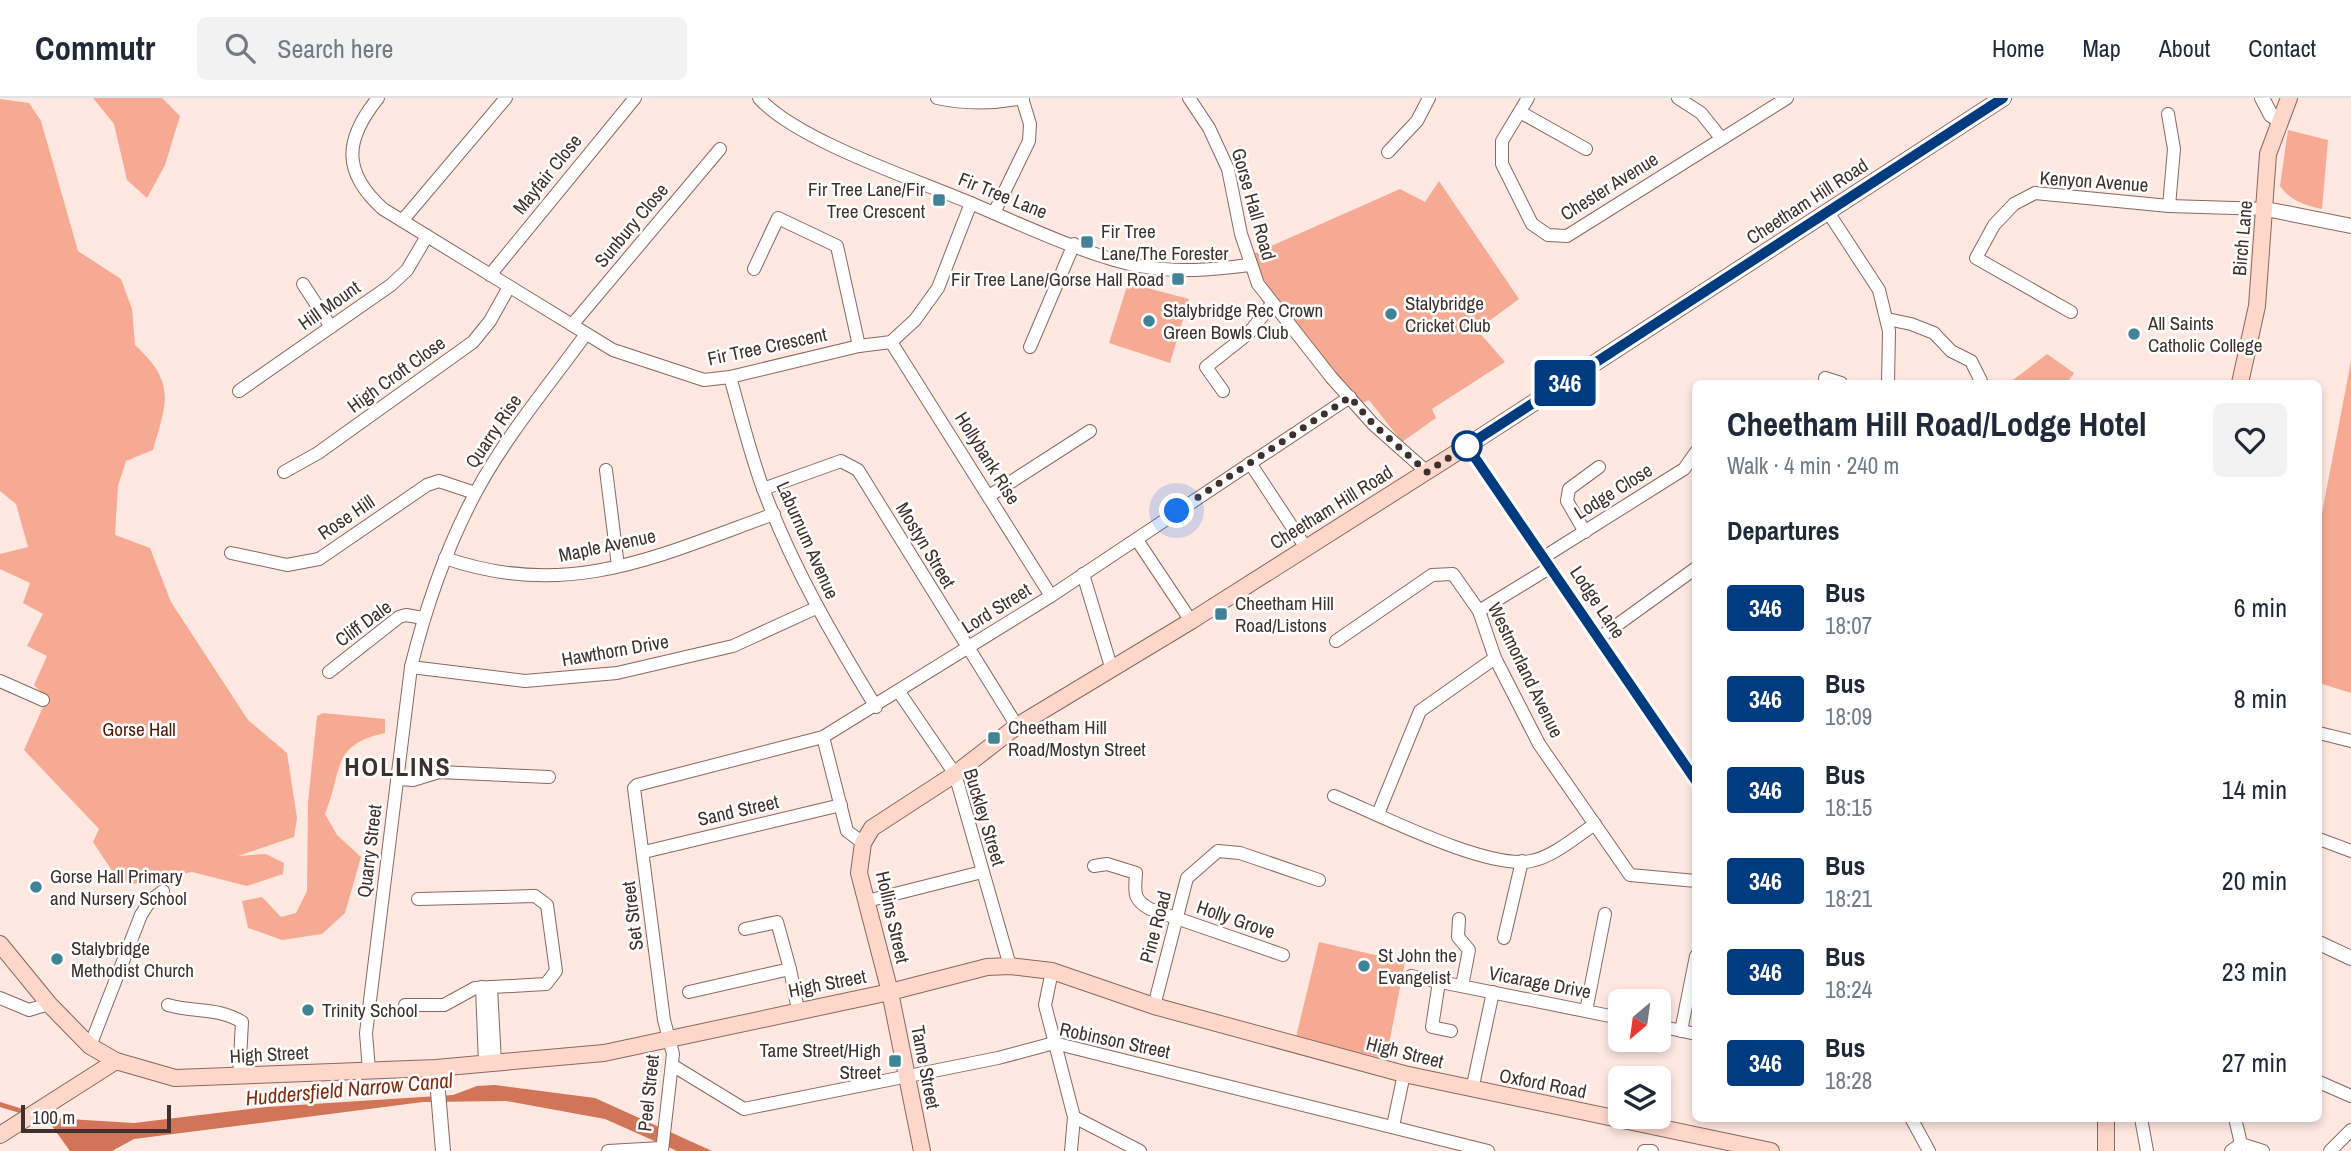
<!DOCTYPE html>
<html lang="en">
<head>
<meta charset="utf-8">
<style>
  body { margin:0; font-family:"Archivo Narrow",sans-serif; background:#f2f2f3; color:#1f2937; height:100vh; display:flex; flex-direction:column; font-size:26px; white-space:nowrap }
  * { box-sizing:border-box; margin:0 }
  p { font-size:23px; color:#747a83 }
  .icon { flex:none; width:38px; height:38px; fill:none; stroke:currentColor; stroke-width:2; stroke-linecap:round; stroke-linejoin:round }
  .map { position:relative; flex:1; overflow:hidden }
  .sheet { position:absolute; left:1692px; top:282px; width:630px; height:742px; display:flex; flex-direction:column; background:#fff; border-radius:10px; box-shadow:0 4px 10px #0003 }
  .sheet>* { flex:none }
  .badge { padding:0 14px; border-radius:5px; font-size:24px; line-height:46px }
  .needle { width:46px; rotate:209deg }
  .buttons { position:absolute; left:1608px; top:891px; display:grid; gap:14px }
  .buttons a { display:grid; place-items:center; width:63px; height:63px; border-radius:10px; background:#fff; box-shadow:0 4px 10px #0003; font-size:35px }
  .scale { position:absolute; left:21px; bottom:18px; width:150px; box-sizing:border-box; padding-left:7px; border:4px solid #3e302c; border-top:0; font-size:19px; line-height:24px; white-space:nowrap; color:#3e302c; -webkit-text-stroke:5px #fff; paint-order:stroke }
  .you { position:absolute; width:35px; height:35px; margin:-18px; border:5px solid #fff; border-radius:50%; background:#1a73e8; box-shadow:0 0 0 10px #1a73e833 }
  .map>.badge { position:absolute; translate:-50% -50%; box-shadow:0 0 0 4px #fff }
  h2 { padding:0 35px; font-size:26px; line-height:63px }
  .round { display:grid; place-items:center; flex:none; width:74px; height:74px; border-radius:10px; background:#f2f2f3 }
  .overview { display:flex; align-items:center; justify-content:space-between; height:119px; padding:0 35px }
  h1 { font-size:33px; font-weight:800; line-height:52px }
  ul { padding:0; list-style:none }
  li { display:flex; align-items:center; gap:21px; height:91px; padding:0 35px }
  li div { flex:1 }
  li b { display:block; font-size:26px }
  li em { font-style:normal }
  li .badge { min-width:77px; font-weight:700; text-align:center }
  header { display:flex; align-items:center; gap:42px; box-sizing:border-box; height:98px; padding:0 35px; background:#fff; border-bottom:2px solid #e0e1e3 }
  header strong { font-size:33px }
  nav { display:flex; gap:38px; margin-inline-start:auto; font-size:24px }
  .search { width:490px; height:63px; background:#f2f2f3; display:flex; align-items:center; gap:18px; box-sizing:border-box; padding:0 24px; border-radius:10px; color:#747a83; font-size:26px }
  .map>svg:first-child { display:block }
  .green { fill:#f6aa93 }
  .water { fill:#d17457 }
  .lines { fill:none; stroke-linecap:round; stroke-linejoin:round }
  .minor-casing { stroke:#88685f; stroke-width:14 }
  .tertiary-casing { stroke:#88685f; stroke-width:16 }
  .secondary-casing { stroke:#88685f; stroke-width:18 }
  .minor { stroke:#fff; stroke-width:12 }
  .tertiary { stroke:#fff; stroke-width:14 }
  .secondary { stroke:#fed7cb; stroke-width:16 }
  .line-casing { stroke:#fff; stroke-width:16 }
  .line { stroke:#003b80; stroke-width:10 }
  .walk { stroke:#3e302c; stroke-width:7; stroke-dasharray:0 12.6 }
  .poi-dot { fill:#418294; stroke:#fff; stroke-width:2.5 }
  .stop-dot { fill:#fff; stroke:#003b80; stroke-width:3.5 }
  .labels { text-anchor:middle; dominant-baseline:central; stroke-width:5; stroke-linejoin:round; paint-order:stroke }
  .street-label { font-size:19px; fill:#3e302c; stroke:#fff }
  .poi-label { font-size:19px; fill:#3e302c; stroke:#fff; text-anchor:start }
  .park-label { font-size:19px; fill:#521703; stroke:#fff }
  .water-label { font-size:21px; font-style:italic; fill:#802b0e; stroke:#fff }
  .district-label { font-size:26px; font-weight:bold; letter-spacing:2px; fill:#3e302c; stroke:#fff }
</style>
</head>
<body>
<header>
<strong>Commutr</strong>
<div class="search"><svg class="icon" aria-label="search" viewBox="0 0 24 24"><circle cx="10" cy="10" r="6"/><path d="M15 15l6 6"/></svg>Search here</div>
<nav><a>Home</a><a>Map</a><a>About</a><a>Contact</a></nav>
</header>
<div class="map">
<svg width="2351" height="1053" viewBox="0 0 2351 1053">
  <rect width="100%" height="100%" fill="#ffe8e2"/>
  <g class="green">
    <polygon points="93,0 162,0 180,18 165,67 147,100 127,82 114,26"/>
    <path d="M0,1L29,5L41,23L78,153L121,181L132,211L135,247C176,285 167,303 153,352L126,363L118,388L115,437L150,450L171,504L248,622L287,655L297,720L294,739L238,758L266,756L284,765L283,776L247,788L192,774L133,786L116,779L93,744L99,731L24,652L47,600L34,587L47,558L27,548L43,516L23,505L30,485L0,471V456L28,449L16,406L0,393Z"/>
    <path d="M2288,32L2328,42L2322,111C2304,107 2291,103 2280,88Z"/>
    <path d="M1439,83L1519,201L1477,232L1505,264L1432,311L1436,320L1402,344L1369,302L1362,305C1324,259 1272,213 1253,156L1400,91L1425,104Z"/>
    <polygon points="1128,185 1189,201 1170,265 1109,245"/>
    <polygon points="2047,256 2074,275 2067,285 2009,285"/>
    <polygon points="2351,263 2351,595 2319,585 2319,431"/>
    <path d="M323,615L385,621V635C331,647 343,671 325,716L337,737L361,759L345,815L322,836L282,842L248,830L242,803L262,799L281,819L296,815L307,793L308,704L317,618Z"/>
    <polygon points="1319,844 1405,864 1386,961 1296,939"/>
  </g>
  <polygon class="water" points="495,987 595,1000 712,1053 677,1053 605,1021 506,1003 423,1004 134,1041 112,1053 70,1053 49,1024 0,1009 0,1004 52,1020 134,1025 267,1009 453,997 477,988"/>
  <g class="lines">
    <defs>
      <g id="minor">
        <path d="M378,0C344,42 342,74 383,111L613,252L704,282L730,279L859,248L891,244L915,222L938,190L971,105"/>
        <path d="M759,0C796,42 914,81 968,104C1018,125 1087,158 1139,168C1180,175 1209,172 1250,167"/>
        <path d="M937,0C966,6 994,6 1023,0"/>
        <polyline points="1189,0 1209,30 1228,71 1241,136 1258,186 1331,279 1373,326 1427,374"/>
        <polyline points="1528,0 1502,43 1502,66 1532,126 1548,137 1567,138 1787,0"/>
        <polyline points="1678,0 1701,15 1721,40"/>
        <polyline points="1520,14 1586,51"/>
        <polyline points="2168,16 2174,51 2169,108"/>
        <polyline points="1388,54 1417,23 1429,0"/>
        <polyline points="1828,114 1879,192 1889,233 1888,285"/>
        <polyline points="994,115 1029,43 1030,26 1022,0"/>
        <polyline points="402,123 506,0"/>
        <polyline points="754,171 778,120 837,148 859,248"/>
        <polyline points="490,177 635,0"/>
        <polyline points="303,186 331,229"/>
        <polyline points="2071,214 1976,160 1994,127 2014,106 2035,95 2169,108 2266,111"/>
        <polyline points="1887,221 1911,226 1934,235 1951,253 1971,263 1981,283"/>
        <polyline points="572,227 720,51"/>
        <polyline points="891,244 1051,498"/>
        <polyline points="1030,249 1074,146"/>
        <path d="M730,279C741,317 750,356 764,393C793,470 833,539 876,609"/>
        <polyline points="1825,280 1841,285"/>
        <polyline points="239,293 391,187 407,172 427,138"/>
        <polyline points="1223,293 1206,269 1249,235 1271,207"/>
        <polyline points="1467,348 1696,683"/>
        <polyline points="1250,365 1306,450"/>
        <polyline points="606,372 618,468"/>
        <polyline points="284,374 318,355 473,244 490,223 509,189"/>
        <polyline points="763,391 841,363 858,372 1017,628"/>
        <polyline points="989,398 1090,333"/>
        <polyline points="1585,434 1567,403 1569,391 1599,369"/>
        <polyline points="1137,442 1191,523"/>
        <polyline points="231,455 287,467 319,461 427,387 439,383 475,395"/>
        <polyline points="1544,459 1684,371 1696,354"/>
        <path d="M445,460C568,503 658,458 774,416"/>
        <polyline points="1083,476 1112,572"/>
        <polyline points="1479,513 1551,469"/>
        <polyline points="1599,540 1696,470"/>
        <polyline points="1336,543 1432,477 1453,476 1479,513 1495,560 1539,646 1630,777 1696,783"/>
        <polyline points="411,569 525,583 617,575 733,548 816,510"/>
        <polyline points="329,574 399,519 406,517 423,520"/>
        <polyline points="0,583 43,602"/>
        <polyline points="899,594 955,676 1010,868"/>
        <polyline points="2319,635 2351,643"/>
        <polyline points="823,639 847,733 863,745"/>
        <polyline points="397,681 413,682 439,674 549,679"/>
        <path d="M1334,698C1378,716 1487,772 1531,763C1553,759 1577,738 1595,726"/>
        <polyline points="1378,716 1420,613 1495,560"/>
        <polyline points="2319,741 2351,753"/>
        <polyline points="644,754 841,707"/>
        <path d="M1094,768L1107,766L1136,775C1135,794 1132,801 1150,811L1283,857"/>
        <polyline points="867,803 982,774"/>
        <polyline points="1459,821 1458,839 1469,852 1462,888"/>
        <polyline points="1504,840 1522,763"/>
        <polyline points="790,871 798,912"/>
        <polyline points="1052,873 1045,907 1074,1019 1071,1053"/>
        <polyline points="1411,878 1620,920"/>
        <polyline points="1439,884 1432,929 1451,933"/>
        <polyline points="482,889 485,966"/>
        <polyline points="491,889 495,965"/>
        <polyline points="689,894 790,871 777,824 745,831"/>
        <polyline points="0,900 29,912 49,906"/>
        <path d="M168,907C196,915 217,909 242,924L239,979"/>
        <polyline points="405,907 444,907 475,890 546,886 556,873 547,807 535,798 418,801"/>
        <polyline points="1154,908 1187,780 1218,753 1240,755 1319,782"/>
        <polyline points="1586,913 1605,816"/>
        <polyline points="1659,928 1696,936"/>
        <polyline points="1681,933 1696,858"/>
        <polyline points="90,948 141,817 150,803 163,793"/>
        <polyline points="672,967 744,1011 998,960 1054,945 1488,1053"/>
        <path d="M369,972L366,935L411,569C426,508 446,450 476,394C506,338 549,287 586,236"/>
        <polyline points="2319,984 2351,998"/>
        <polyline points="1472,992 1493,894"/>
        <polyline points="1074,1019 1140,1053"/>
        <polyline points="1911,1020 1929,1053"/>
        <polyline points="2141,1020 2147,1053"/>
        <polyline points="2235,1020 2241,1046"/>
        <polyline points="1393,1028 1404,976"/>
        <polyline points="608,1053 661,1050"/>
        <polyline points="662,1053 673,956 664,922 634,690 637,687 823,639 1051,498 1350,299"/>
        <polyline points="1644,1053 1652,1053"/>
        <polyline points="2231,1053 2241,1046 2263,1053"/>
        <polyline points="2330,1053 2351,1032"/>
      </g>
      <g id="tertiary">
        <polyline points="2262,0 2271,17 2280,23"/>
        <polyline points="2266,111 2351,128"/>
        <polyline points="2319,845 2351,860"/>
        <polyline points="436,970 443,1053"/>
      </g>
      <g id="secondary">
        <polyline points="2240,285 2257,208 2268,56 2289,0"/>
        <polyline points="0,846 49,906 90,948 116,963 175,980 436,970 604,955 890,894 987,869 1010,868 1052,873 1154,908 1404,976 1771,1053"/>
        <polyline points="2106,1020 2106,1053"/>
        <polyline points="0,1037 116,963"/>
        <polyline points="922,1053 890,894 859,775 863,745 872,730 955,676 1017,628 1191,523 1467,348 2003,0"/>
      </g>
    </defs>
    <use href="#minor" class="minor-casing"/>
    <use href="#tertiary" class="tertiary-casing"/>
    <use href="#secondary" class="secondary-casing"/>
    <use href="#minor" class="minor"/>
    <use href="#tertiary" class="tertiary"/>
    <use href="#secondary" class="secondary"/>
  </g>
  <g class="lines">
    <defs>
      <polyline id="line" points="1696,683 1467,348 2003,0"/>
    </defs>
    <use href="#line" class="line-casing"/>
    <use href="#line" class="line"/>
    <polyline class="walk" points="1177,413 1350,299 1373,326 1427,374 1467,348"/>
  </g>
  <g class="poi-dot">
    <rect x="932" y="95" width="14" height="14" rx="3.5"/>
    <rect x="1080" y="137" width="14" height="14" rx="3.5"/>
    <rect x="1171" y="174" width="14" height="14" rx="3.5"/>
    <circle cx="1391" cy="216" r="7"/>
    <circle cx="1149" cy="223" r="7"/>
    <circle cx="2134" cy="236" r="7"/>
    <rect x="1214" y="509" width="14" height="14" rx="3.5"/>
    <rect x="987" y="633" width="14" height="14" rx="3.5"/>
    <circle cx="36" cy="789" r="7"/>
    <circle cx="57" cy="861" r="7"/>
    <circle cx="1364" cy="868" r="7"/>
    <circle cx="308" cy="912" r="7"/>
    <rect x="888" y="956" width="14" height="14" rx="3.5"/>
  </g>
  <circle class="stop-dot" cx="1467" cy="348" r="14"/>
  <g class="labels">
    <g class="street-label">
      <text transform="translate(547 76) rotate(-51)">Mayfair Close</text>
      <text transform="translate(2094 83) rotate(4)">Kenyon Avenue</text>
      <text transform="translate(1609 88) rotate(-32)">Chester Avenue</text>
      <text transform="translate(1003 97) rotate(22)">Fir Tree Lane</text>
      <text transform="translate(1807 103) rotate(-33)">Cheetham Hill Road</text>
      <text transform="translate(1254 106) rotate(74)">Gorse Hall Road</text>
      <text transform="translate(631 127) rotate(-50)">Sunbury Close</text>
      <text transform="translate(2242 140) rotate(-85)">Birch Lane</text>
      <text transform="translate(329 207) rotate(-35)">Hill Mount</text>
      <text transform="translate(767 248) rotate(-12)">Fir Tree Crescent</text>
      <text transform="translate(396 276) rotate(-36)">High Croft Close</text>
      <text transform="translate(493 333) rotate(-56)">Quarry Rise</text>
      <text transform="translate(988 360) rotate(58)">Hollybank Rise</text>
      <text transform="translate(1613 393) rotate(-32)">Lodge Close</text>
      <text transform="translate(1331 409) rotate(-32)">Cheetham Hill Road</text>
      <text transform="translate(346 419) rotate(-34)">Rose Hill</text>
      <text transform="translate(808 442) rotate(66)">Laburnum Avenue</text>
      <text transform="translate(607 447) rotate(-12)">Maple Avenue</text>
      <text transform="translate(926 447) rotate(59)">Mostyn Street</text>
      <text transform="translate(1598 504) rotate(56)">Lodge Lane</text>
      <text transform="translate(996 510) rotate(-32)">Lord Street</text>
      <text transform="translate(363 525) rotate(-36)">Cliff Dale</text>
      <text transform="translate(615 552) rotate(-10)">Hawthorn Drive</text>
      <text transform="translate(1526 572) rotate(64)">Westmorland Avenue</text>
      <text transform="translate(738 712) rotate(-13)">Sand Street</text>
      <text transform="translate(985 719) rotate(73)">Buckley Street</text>
      <text transform="translate(369 753) rotate(-83)">Quarry Street</text>
      <text transform="translate(632 818) rotate(-97)">Set Street</text>
      <text transform="translate(893 819) rotate(77)">Hollins Street</text>
      <text transform="translate(1236 821) rotate(19)">Holly Grove</text>
      <text transform="translate(1155 829) rotate(-75)">Pine Road</text>
      <text transform="translate(1540 884) rotate(11)">Vicarage Drive</text>
      <text transform="translate(827 885) rotate(-11)">High Street</text>
      <text transform="translate(1115 942) rotate(12)">Robinson Street</text>
      <text transform="translate(1405 954) rotate(14)">High Street</text>
      <text transform="translate(269 956) rotate(-3)">High Street</text>
      <text transform="translate(926 969) rotate(79)">Tame Street</text>
      <text transform="translate(1543 985) rotate(11)">Oxford Road</text>
      <text transform="translate(648 995) rotate(-84)">Peel Street</text>
    </g>
    <g class="poi-label">
      <text x="925" y="91" text-anchor="end">Fir Tree Lane/Fir<tspan x="925" dy="22">Tree Crescent</tspan></text>
      <text x="1101" y="133">Fir Tree<tspan x="1101" dy="22">Lane/The Forester</tspan></text>
      <text x="1164" y="181" text-anchor="end">Fir Tree Lane/Gorse Hall Road</text>
      <text x="1405" y="205">Stalybridge<tspan x="1405" dy="22">Cricket Club</tspan></text>
      <text x="1163" y="212">Stalybridge Rec Crown<tspan x="1163" dy="22">Green Bowls Club</tspan></text>
      <text x="2148" y="225">All Saints<tspan x="2148" dy="22">Catholic College</tspan></text>
      <text x="1235" y="505">Cheetham Hill<tspan x="1235" dy="22">Road/Listons</tspan></text>
      <text x="1008" y="629">Cheetham Hill<tspan x="1008" dy="22">Road/Mostyn Street</tspan></text>
      <text x="50" y="778">Gorse Hall Primary<tspan x="50" dy="22">and Nursery School</tspan></text>
      <text x="71" y="850">Stalybridge<tspan x="71" dy="22">Methodist Church</tspan></text>
      <text x="1378" y="857">St John the<tspan x="1378" dy="22">Evangelist</tspan></text>
      <text x="322" y="912">Trinity School</text>
      <text x="881" y="952" text-anchor="end">Tame Street/High<tspan x="881" dy="22">Street</tspan></text>
    </g>
    <g class="park-label">
      <text x="139" y="631">Gorse Hall</text>
    </g>
    <g class="water-label">
      <text transform="translate(349 991) rotate(-5)">Huddersfield Narrow Canal</text>
    </g>
    <g class="district-label">
      <text x="398" y="668">HOLLINS</text>
    </g>
  </g>
</svg>
<div class="buttons">
<a><svg class="needle" viewBox="-14 -14 28 28"><path d="M0-13l5 13h-10z" fill="#e53935"/><path d="M0 13l5-13h-10z" fill="#747a83"/></svg></a>
<a><svg class="icon" aria-label="layers" viewBox="0 0 24 24"><path d="M12 4l9 5-9 5-9-5zM3 14l9 5 9-5"/></svg></a>
</div>
<div class="scale">100 m</div>
<div class="you" style="left:1177px;top:413px"></div>
<b class="badge" style="left:1565px;top:285px;background:#003b80;color:#fff">346</b>
<section class="sheet">
<div class="overview"><div><h1>Cheetham Hill Road/Lodge Hotel</h1><p>Walk · 4 min · 240 m</p></div><a class="round"><svg class="icon" aria-label="heart" viewBox="0 0 24 24"><path d="M12 20l-8-8c-3-5 5-10 8-4 3-6 11-1 8 4z"/></svg></a></div>
<h2>Departures</h2>
<ul>
<li><span class="badge" style="background:#003b80;color:#fff">346</span><div><b>Bus</b><p>18:07</p></div><em>6 min</em></li>
<li><span class="badge" style="background:#003b80;color:#fff">346</span><div><b>Bus</b><p>18:09</p></div><em>8 min</em></li>
<li><span class="badge" style="background:#003b80;color:#fff">346</span><div><b>Bus</b><p>18:15</p></div><em>14 min</em></li>
<li><span class="badge" style="background:#003b80;color:#fff">346</span><div><b>Bus</b><p>18:21</p></div><em>20 min</em></li>
<li><span class="badge" style="background:#003b80;color:#fff">346</span><div><b>Bus</b><p>18:24</p></div><em>23 min</em></li>
<li><span class="badge" style="background:#003b80;color:#fff">346</span><div><b>Bus</b><p>18:28</p></div><em>27 min</em></li>
</ul>
</section>
</div>
</body>
</html>
